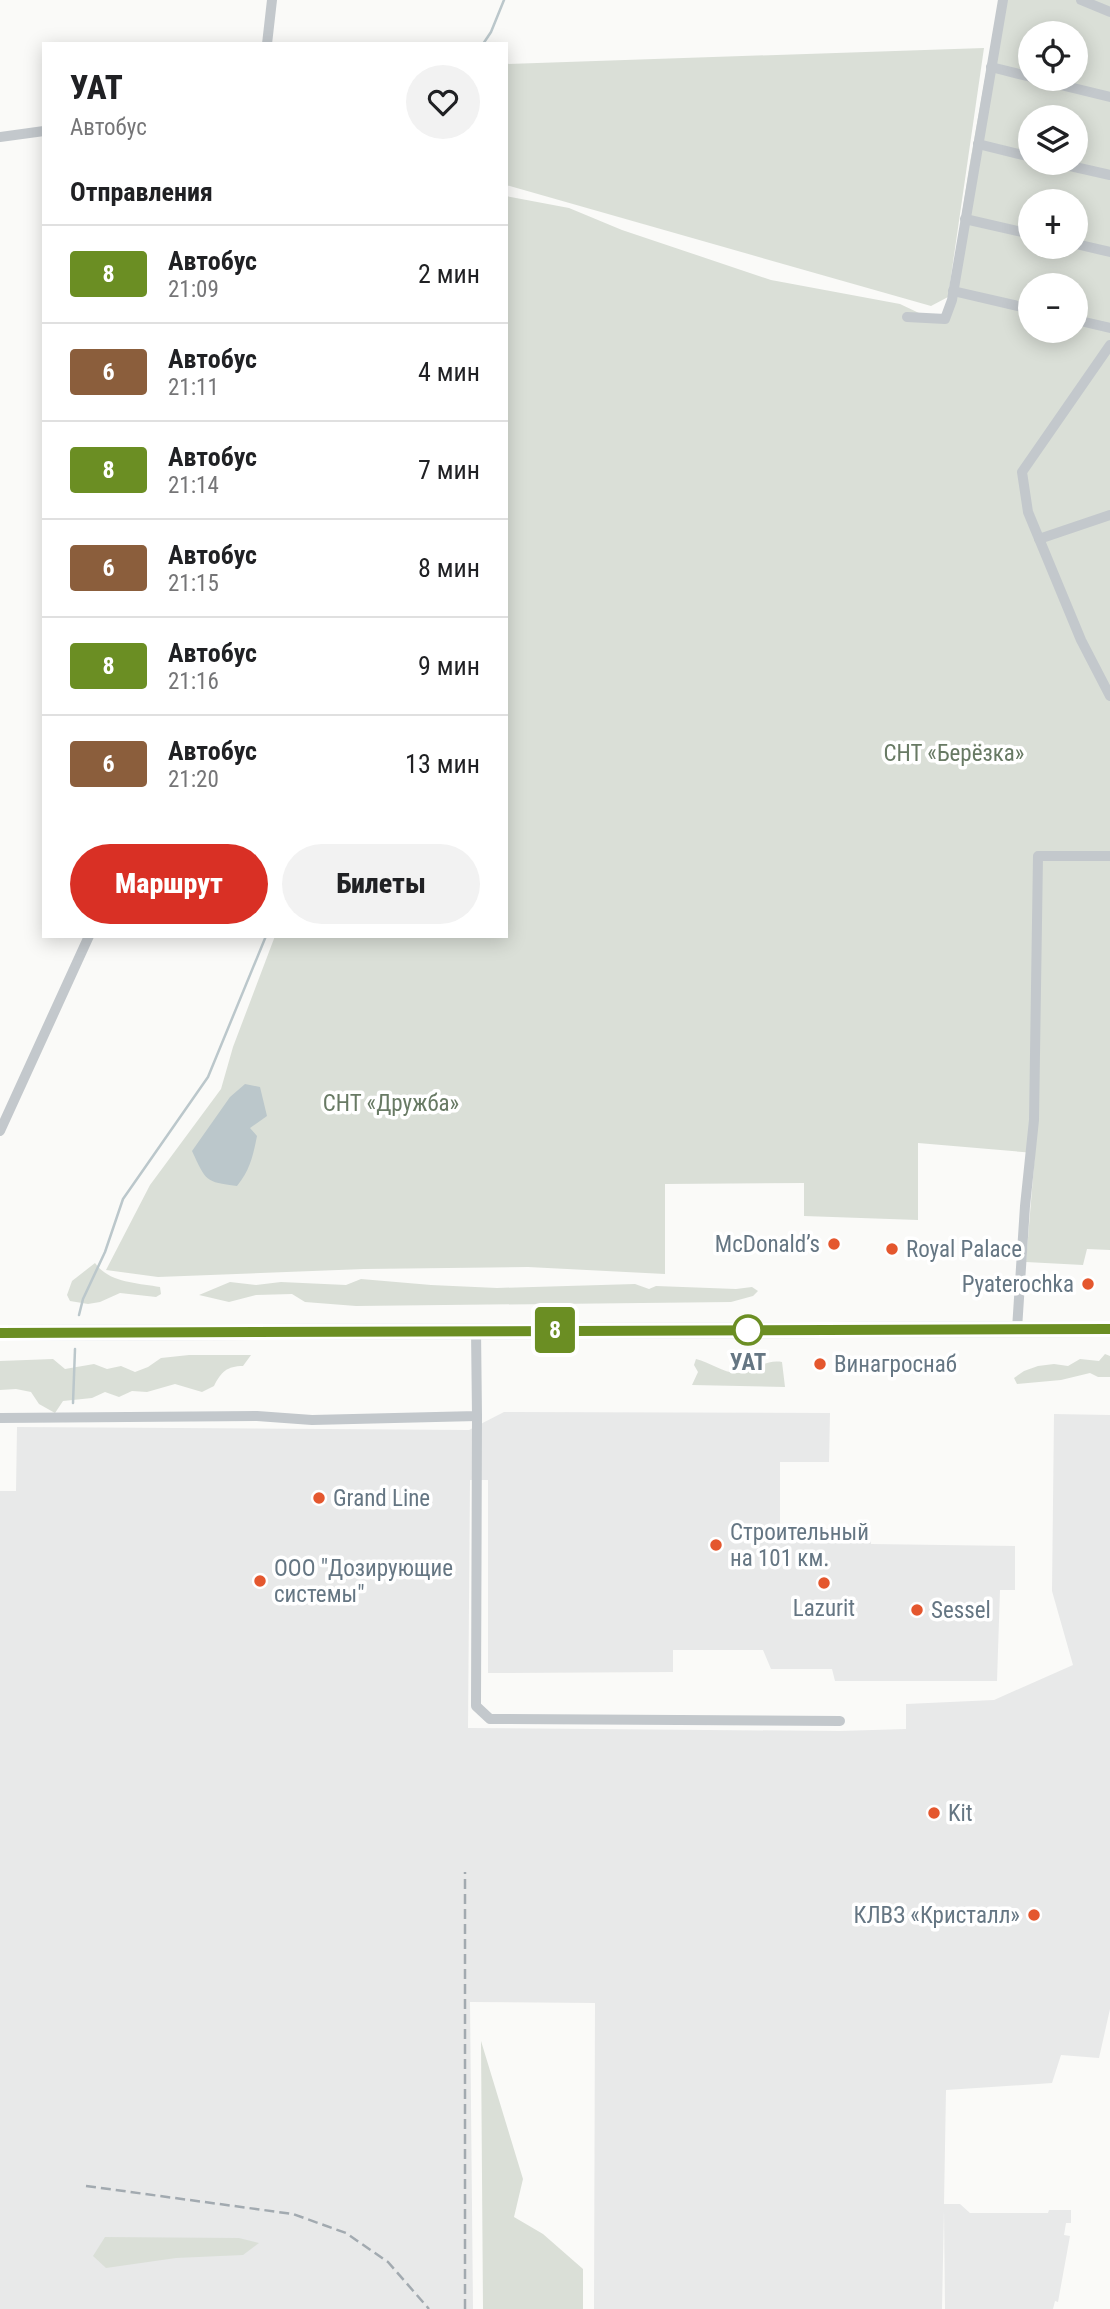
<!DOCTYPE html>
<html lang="ru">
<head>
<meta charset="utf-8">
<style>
  body { margin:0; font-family:"Roboto Condensed",sans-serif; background:#f2f2f2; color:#202124; height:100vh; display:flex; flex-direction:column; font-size:26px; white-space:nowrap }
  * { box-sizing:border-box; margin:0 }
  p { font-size:23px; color:#757577 }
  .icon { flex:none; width:38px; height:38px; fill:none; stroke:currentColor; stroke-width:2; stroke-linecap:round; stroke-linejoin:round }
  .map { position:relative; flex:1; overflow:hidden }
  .details { position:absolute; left:42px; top:42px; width:466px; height:896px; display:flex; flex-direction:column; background:#fff; border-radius:0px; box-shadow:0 4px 18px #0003 }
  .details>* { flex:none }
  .badge { padding:0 14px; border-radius:5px; font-size:24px; line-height:46px }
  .buttons { position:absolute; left:1018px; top:21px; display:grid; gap:14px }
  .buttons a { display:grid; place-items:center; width:70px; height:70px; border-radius:50%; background:#fff; box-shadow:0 4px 18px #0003; font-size:35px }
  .map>.badge { position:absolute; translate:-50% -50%; box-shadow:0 0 0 4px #fff }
  h2 { padding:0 28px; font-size:26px; line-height:63px }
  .round { display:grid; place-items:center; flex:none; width:74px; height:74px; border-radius:37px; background:#f2f2f2 }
  .head { display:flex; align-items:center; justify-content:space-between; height:119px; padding:0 28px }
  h1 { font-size:33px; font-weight:800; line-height:52px }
  .primary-button { display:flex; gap:14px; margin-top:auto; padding:14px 28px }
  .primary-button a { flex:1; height:80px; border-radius:42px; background:#d93025; color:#fff; font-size:28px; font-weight:800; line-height:80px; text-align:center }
  .primary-button a+a { background:#f2f2f2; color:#202124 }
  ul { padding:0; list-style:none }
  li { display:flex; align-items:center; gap:21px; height:98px; padding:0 28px; border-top:2px solid #e0e0e0 }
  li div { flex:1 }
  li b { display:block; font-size:26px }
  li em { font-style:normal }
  li .badge { min-width:77px; font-weight:700; text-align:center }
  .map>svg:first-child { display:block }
  .built { fill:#e8e9e9 }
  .green { fill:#dadfd7; fill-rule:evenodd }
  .water { fill:#bbc7cb }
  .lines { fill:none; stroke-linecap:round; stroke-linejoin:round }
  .stream { stroke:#bbc7cb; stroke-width:2.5 }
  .minor { stroke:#c3c8cc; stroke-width:10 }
  .highway { stroke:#d6dbdf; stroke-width:16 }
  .rail { stroke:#a2aab0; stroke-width:2.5; stroke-dasharray:10 5; stroke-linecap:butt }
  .line-casing { stroke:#fff; stroke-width:16 }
  .line { stroke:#6b8e23; stroke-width:10 }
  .poi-dot { fill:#e4572e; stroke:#fff; stroke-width:2.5 }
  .stop-dot { fill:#fff; stroke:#6b8e23; stroke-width:3.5 }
  .labels { text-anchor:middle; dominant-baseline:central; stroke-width:7; stroke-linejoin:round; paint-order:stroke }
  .park-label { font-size:23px; fill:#687a64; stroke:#fff }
  .poi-label { font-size:23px; fill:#657683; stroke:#fff; text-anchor:start }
  .stop-label { font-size:23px; font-weight:bold; fill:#657683; stroke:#fff }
</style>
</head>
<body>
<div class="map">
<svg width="1110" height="2309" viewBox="0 0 1110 2309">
  <rect width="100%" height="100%" fill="#fafaf8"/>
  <polygon class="built" points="504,1412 830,1413 829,1462 780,1462 780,1527 870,1530 871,1544 1015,1546 1015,1590 1000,1590 997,1681 835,1681 832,1669 771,1669 763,1650 673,1650 673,1672 488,1673 488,1480 470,1480 468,1728 840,1731 906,1729 906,1704 994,1700 1073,1665 1052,1591 1054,1414 1110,1415 1110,2009 1099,2058 1061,2055 1052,2083 946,2090 944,2204 960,2204 970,2213 1048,2213 1049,2210 1071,2210 1071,2223 1066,2223 1064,2235 1070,2236 1058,2302 1055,2301 1053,2309 945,2309 944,2210 942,2309 594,2309 595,2003 470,2002 473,2309 0,2309 0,1491 16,1491 17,1427 469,1430"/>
  <g class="green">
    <path d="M999,0H1110V1250L1087,1249L1083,1265L1026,1262L1035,1153L918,1143V1220L804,1216V1183L665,1184V1274L528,1267L364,1269L158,1277L106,1270L150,1185L221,1089L233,1047L275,936H506V196L569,208L622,230L771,280L900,304L940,323L949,300L969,168ZM1031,33H1076V79H1031ZM1031,117H1076V163H1031ZM1031,201H1076V247H1031ZM1031,285H1076V331H1031Z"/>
    <polygon points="984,48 948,297 931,306 506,185 506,64"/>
    <path d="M95,1263C109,1283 138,1283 160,1287L161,1294L156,1297L120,1293L100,1302L88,1304L70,1301L67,1295L72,1281Z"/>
    <polygon points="361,1279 431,1285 497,1288 635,1284 649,1289 656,1286 736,1289 752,1287 758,1291 753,1296 731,1302 356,1306 305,1302 292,1294 256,1295 229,1302 199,1295 230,1282 256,1285 281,1282 346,1285"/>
    <polygon points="1105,1354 1110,1356 1110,1377 1098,1377 1090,1373 1061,1380 1017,1384 1014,1378 1024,1371 1038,1366 1054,1364 1068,1366 1080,1359 1099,1361"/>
    <path d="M189,1355H251L243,1366C227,1366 221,1372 214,1386L202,1392L175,1384L147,1392L132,1391L119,1397L105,1392L92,1398L63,1401L55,1413L39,1404L31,1392L16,1389L0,1390V1361L53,1359L65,1369L94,1364L107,1369L121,1366L135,1372L148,1367L161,1358Z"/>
    <path d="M696,1359C710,1362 724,1374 739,1373C755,1371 765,1359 782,1362L785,1387L692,1385L698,1372L694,1365Z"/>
    <polygon points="481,2041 523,2179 514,2217 543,2234 583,2269 583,2309 483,2309"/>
    <polygon points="105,2237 239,2238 259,2243 243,2255 176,2258 106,2268 93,2256"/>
  </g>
  <path class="water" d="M245,1084L260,1087L267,1116L250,1128L257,1136C253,1156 250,1170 237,1186C205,1182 206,1181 192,1151L230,1097Z"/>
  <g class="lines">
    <g class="stream">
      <polyline points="483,44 491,32 504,0"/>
      <polyline points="79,1315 83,1299 105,1252 123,1199 208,1077 266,936"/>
      <polyline points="73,1403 75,1349"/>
    </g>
    <g class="minor">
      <polyline points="1081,0 1110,12"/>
      <polyline points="267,44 272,0"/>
      <polyline points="991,67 1031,77"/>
      <polyline points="1036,79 1110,97"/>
      <polyline points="0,137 44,131"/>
      <polyline points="978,144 1031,157"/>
      <polyline points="1057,163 1110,175"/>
      <polyline points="965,219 1031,234"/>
      <polyline points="1076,244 1110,252"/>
      <polyline points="953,291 1031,309"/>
      <polyline points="907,317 945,319 952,300 1003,0"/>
      <polyline points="1076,320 1110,328"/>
      <polyline points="1110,345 1022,472 1028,512 1081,640 1110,696"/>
      <polyline points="1039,539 1110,515"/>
      <polyline points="0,1131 89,936"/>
      <polyline points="1017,1329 1025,1206 1034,1120 1038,856 1110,856"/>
      <polyline points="477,1416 476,1706 490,1719 840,1721"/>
      <polyline points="0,1418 257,1416 312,1420 477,1416 476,1330"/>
    </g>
    <polyline class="highway" points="0,1333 1110,1329"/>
    <g class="rail">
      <polyline points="86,2186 293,2214 346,2233 388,2262 429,2309"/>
      <polyline points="465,2309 465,1872"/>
    </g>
  </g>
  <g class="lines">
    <defs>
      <polyline id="line" points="0,1333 1110,1329"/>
    </defs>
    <use href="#line" class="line-casing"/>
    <use href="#line" class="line"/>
  </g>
  <g class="poi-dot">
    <circle cx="834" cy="1244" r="7"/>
    <circle cx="892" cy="1249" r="7"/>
    <circle cx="1088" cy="1284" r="7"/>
    <circle cx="820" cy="1364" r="7"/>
    <circle cx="319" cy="1498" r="7"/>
    <circle cx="716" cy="1545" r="7"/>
    <circle cx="260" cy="1581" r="7"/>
    <circle cx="824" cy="1583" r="7"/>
    <circle cx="917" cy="1610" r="7"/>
    <circle cx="934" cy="1813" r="7"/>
    <circle cx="1034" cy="1915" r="7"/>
  </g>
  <circle class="stop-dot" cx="748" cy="1330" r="14"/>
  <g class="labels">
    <g class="park-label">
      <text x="954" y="753">СНТ «Берёзка»</text>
      <text x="391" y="1103">СНТ «Дружба»</text>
    </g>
    <g class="poi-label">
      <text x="820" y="1244" text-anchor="end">McDonald’s</text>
      <text x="906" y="1249">Royal Palace</text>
      <text x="1074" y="1284" text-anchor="end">Pyaterochka</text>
      <text x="834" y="1364">Винагроснаб</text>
      <text x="333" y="1498">Grand Line</text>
      <text x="730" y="1532">Строительный<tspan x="730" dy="26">на 101 км.</tspan></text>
      <text x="274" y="1568">ООО "Дозирующие<tspan x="274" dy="26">системы"</tspan></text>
      <text x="824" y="1608" text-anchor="middle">Lazurit</text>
      <text x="931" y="1610">Sessel</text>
      <text x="948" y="1813">Kit</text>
      <text x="1020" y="1915" text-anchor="end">КЛВЗ «Кристалл»</text>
    </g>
    <g class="stop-label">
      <text x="748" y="1362">УАТ</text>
    </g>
  </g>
</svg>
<div class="buttons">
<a><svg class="icon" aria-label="locate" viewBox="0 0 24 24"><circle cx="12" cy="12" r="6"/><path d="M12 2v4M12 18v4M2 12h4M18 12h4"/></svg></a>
<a><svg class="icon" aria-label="layers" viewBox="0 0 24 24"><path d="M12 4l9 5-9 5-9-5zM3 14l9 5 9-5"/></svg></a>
<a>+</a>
<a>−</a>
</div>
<b class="badge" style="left:555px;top:1330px;background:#6b8e23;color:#fff">8</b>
<section class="details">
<div class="head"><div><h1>УАТ</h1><p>Автобус</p></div><a class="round"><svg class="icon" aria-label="heart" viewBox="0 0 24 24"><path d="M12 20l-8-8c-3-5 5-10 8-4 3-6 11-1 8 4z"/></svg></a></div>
<h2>Отправления</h2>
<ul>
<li><span class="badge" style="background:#6b8e23;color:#fff">8</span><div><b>Автобус</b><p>21:09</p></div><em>2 мин</em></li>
<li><span class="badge" style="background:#8b5e3c;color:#fff">6</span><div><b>Автобус</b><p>21:11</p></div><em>4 мин</em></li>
<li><span class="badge" style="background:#6b8e23;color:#fff">8</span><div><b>Автобус</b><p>21:14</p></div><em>7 мин</em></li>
<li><span class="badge" style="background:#8b5e3c;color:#fff">6</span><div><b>Автобус</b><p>21:15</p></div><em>8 мин</em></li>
<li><span class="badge" style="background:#6b8e23;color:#fff">8</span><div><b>Автобус</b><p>21:16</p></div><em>9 мин</em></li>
<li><span class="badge" style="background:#8b5e3c;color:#fff">6</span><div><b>Автобус</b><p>21:20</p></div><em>13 мин</em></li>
</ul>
<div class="primary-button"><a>Маршрут</a><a>Билеты</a></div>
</section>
</div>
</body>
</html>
